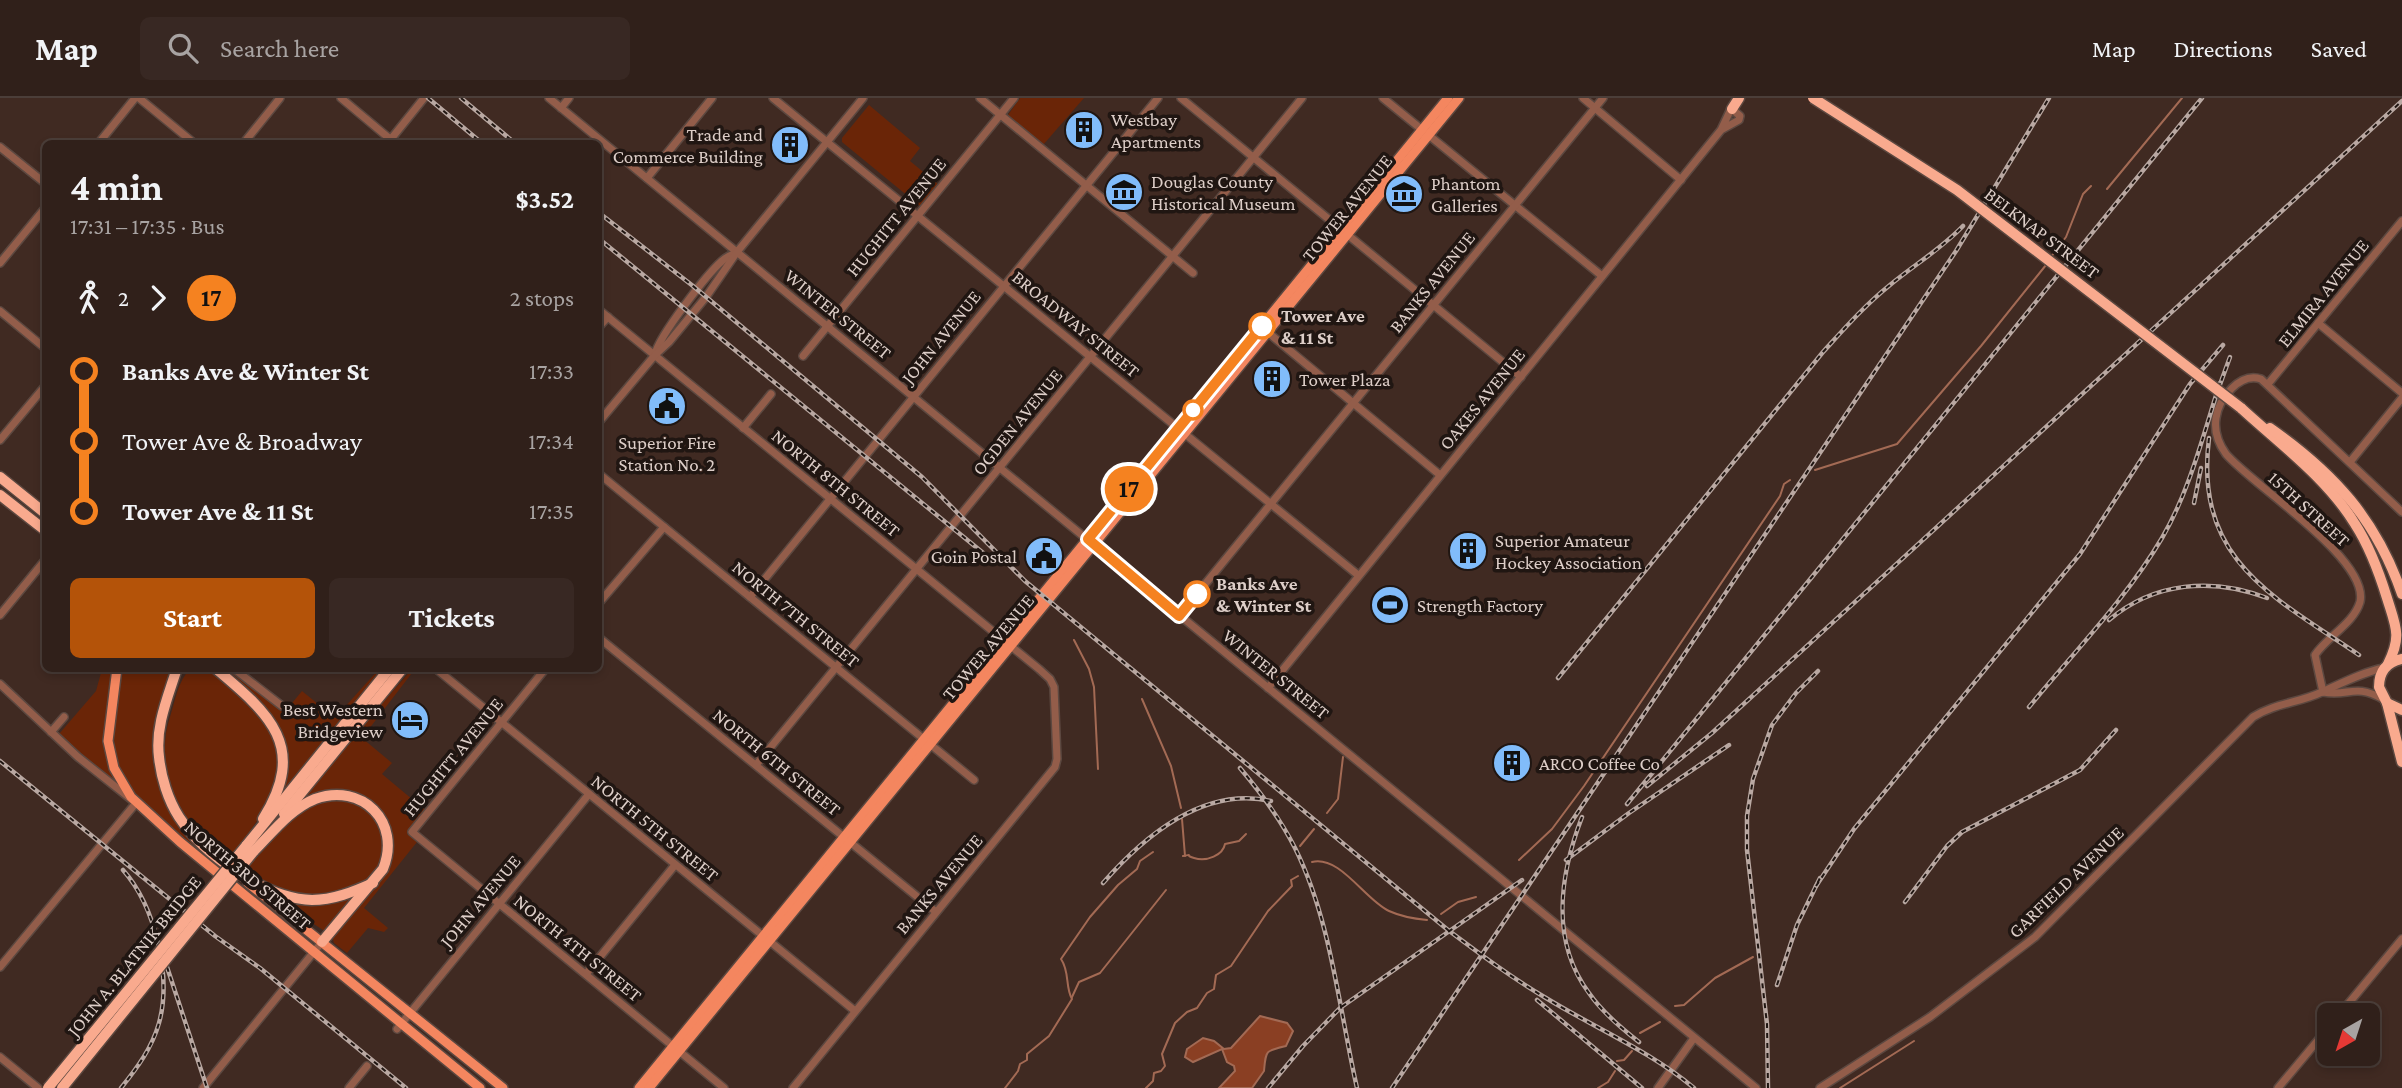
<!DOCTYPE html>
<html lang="en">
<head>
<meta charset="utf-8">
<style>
  body { margin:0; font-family:"Crimson Pro",serif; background:#382823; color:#f1f3f6; height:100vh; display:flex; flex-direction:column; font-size:26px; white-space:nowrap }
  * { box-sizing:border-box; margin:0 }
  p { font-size:23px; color:#a8a3a2 }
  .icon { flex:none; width:38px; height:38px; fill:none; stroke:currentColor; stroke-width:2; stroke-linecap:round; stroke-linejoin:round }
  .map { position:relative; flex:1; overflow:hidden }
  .panel { position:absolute; left:42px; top:42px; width:560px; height:532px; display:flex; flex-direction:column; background:#30201a; border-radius:10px; box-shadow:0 4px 10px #0003,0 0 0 2px #4b3e39 }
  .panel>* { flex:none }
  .badge { padding:0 14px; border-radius:23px; font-size:24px; line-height:46px }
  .needle { width:46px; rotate:219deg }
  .tools { position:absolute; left:2317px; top:905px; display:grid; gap:14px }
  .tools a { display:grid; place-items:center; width:63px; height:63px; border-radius:10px; background:#30201a; box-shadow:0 4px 10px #0003,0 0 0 2px #4b3e39; font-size:35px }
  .map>.badge { position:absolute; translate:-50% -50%; box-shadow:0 0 0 4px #fff }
  .legs { display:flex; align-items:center; gap:10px; height:77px; padding:0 28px; font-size:23px }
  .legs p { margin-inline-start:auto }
  .headline { display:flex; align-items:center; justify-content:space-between; height:119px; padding:0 28px }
  h1 { font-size:38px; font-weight:700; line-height:52px }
  .action { display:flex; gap:14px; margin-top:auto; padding:14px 28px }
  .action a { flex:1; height:80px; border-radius:10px; background:#b45309; color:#fff; font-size:28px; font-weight:700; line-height:80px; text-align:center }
  .action a+a { background:#382823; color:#f1f3f6 }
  ul { padding:0 28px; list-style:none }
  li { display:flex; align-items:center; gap:24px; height:70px; font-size:26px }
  li i { display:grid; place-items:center; width:10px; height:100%; margin:0 9px; background:currentColor }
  li i::after { content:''; width:18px; height:18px; margin:-9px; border:5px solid; border-radius:50%; background:#30201a }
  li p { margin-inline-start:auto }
  li:first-child i { background:linear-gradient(#0000 50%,currentColor 0) }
  li:last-child i { background:linear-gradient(currentColor 50%,#0000 0) }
  header { display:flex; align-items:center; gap:42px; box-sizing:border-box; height:98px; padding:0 35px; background:#30201a; border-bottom:2px solid #4b3e39 }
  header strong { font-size:33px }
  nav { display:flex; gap:38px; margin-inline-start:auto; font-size:24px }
  .search { width:490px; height:63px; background:#382823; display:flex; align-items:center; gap:18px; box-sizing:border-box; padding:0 24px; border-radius:10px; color:#a8a3a2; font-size:26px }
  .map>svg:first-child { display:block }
  .green { fill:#6a2507 }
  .water { fill:#8a3f23; stroke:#a36a54; stroke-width:2 }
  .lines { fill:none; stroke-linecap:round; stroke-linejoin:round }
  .stream { stroke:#a36a54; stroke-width:2 }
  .minor-casing { stroke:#5c4840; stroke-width:10 }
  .major-casing { stroke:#5c4840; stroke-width:12 }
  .highway-casing { stroke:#5c4840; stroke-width:13 }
  .minor { stroke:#935d4a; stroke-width:7 }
  .major { stroke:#f4865f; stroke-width:9 }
  .highway { stroke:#f9aa8e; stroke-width:10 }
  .rail-casing { stroke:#b9a8a2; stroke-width:4.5 }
  .rail { stroke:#201612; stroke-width:2; stroke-dasharray:5; stroke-linecap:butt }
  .highway-bridge-casing { stroke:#5c4840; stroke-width:13; stroke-linecap:butt }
  .highway-bridge { stroke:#f9aa8e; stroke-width:10 }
  .line-1-casing { stroke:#fff; stroke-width:16 }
  .line-1 { stroke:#f58220; stroke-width:10 }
  .stop-1-dot { fill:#fff; stroke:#f58220; stroke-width:3.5 }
  .labels { text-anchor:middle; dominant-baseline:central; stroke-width:7; stroke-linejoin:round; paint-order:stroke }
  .poi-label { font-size:19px; fill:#ddcec8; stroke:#201612; text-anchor:start }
  .street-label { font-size:19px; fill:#ddcec8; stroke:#201612 }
  .stop-label { font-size:19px; font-weight:bold; fill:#ddcec8; stroke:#201612; text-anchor:start }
</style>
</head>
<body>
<header>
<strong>Map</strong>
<div class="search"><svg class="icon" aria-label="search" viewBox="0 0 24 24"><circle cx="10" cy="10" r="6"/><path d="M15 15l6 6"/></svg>Search here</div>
<nav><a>Map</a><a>Directions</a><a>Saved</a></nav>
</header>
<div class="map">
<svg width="2402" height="990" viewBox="0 0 2402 990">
  <rect width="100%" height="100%" fill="#402a22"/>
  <g class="green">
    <polygon points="1020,0 1084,0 1043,47 1008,17"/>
    <polygon points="869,7 920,50 910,63 939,87 920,108 842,44 842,40"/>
    <path d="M102,571H112C106,614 98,646 118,688L59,636L96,593Z"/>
    <path d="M121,571H173C167,589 160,608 155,627C143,679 173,727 211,759L210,763C194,753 180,738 165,725C104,672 110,645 121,571Z"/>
    <path d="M190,571H207L250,606L269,631L278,653V685L261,717L242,745L258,758C286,728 313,690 358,706C374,712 382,727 384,743C386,758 378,776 365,784C315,814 270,793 229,760C219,751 207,743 197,732C170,703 157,657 170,619C175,603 178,583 190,571Z"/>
    <polygon points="218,571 228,571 280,611 288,610 302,593 335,620 379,571 386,571 273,711 282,687 278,630 263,607"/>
    <path d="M412,571H415L362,640L392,665L382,676L425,712L407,736L417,744L364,810L388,830L384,834L368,830L347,855L334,845L332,838L390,759C397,724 375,691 336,692C321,693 308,699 295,706Z"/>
    <polygon points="362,793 326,832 323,832 268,796 285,800"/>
  </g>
  <path class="water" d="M1260,918L1287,925L1293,933L1286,948C1265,953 1266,952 1264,973L1252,990H1219L1235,973L1234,968L1227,964L1222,951L1193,964L1185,959L1187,951L1203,940L1214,943L1224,951L1231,950Z"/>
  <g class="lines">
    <g class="stream">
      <polyline points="2107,91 2182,0"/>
      <polyline points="2051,159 2066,139 2083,96 2091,88"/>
      <polyline points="1815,372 1897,346 1981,248 2046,167"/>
      <polyline points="1074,542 1089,571 1094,589 1098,671"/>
      <polyline points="1142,601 1171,668 1181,710"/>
      <polyline points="1327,715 1338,701 1343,659"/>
      <polyline points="1182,721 1185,758"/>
      <polyline points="1300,748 1314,731"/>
      <path d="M1183,758C1195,756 1183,757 1194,760C1207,764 1223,757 1225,746L1239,743L1246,736"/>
      <polyline points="1519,762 1552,731 1584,688 1780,398 1784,386 1790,382"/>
      <path d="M1312,764C1340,757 1365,802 1389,813C1400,818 1416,821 1427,822"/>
      <polyline points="1441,816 1458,804 1476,799"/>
      <polyline points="1072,899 1079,884 1100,875 1166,792"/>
      <polyline points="1675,908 1684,907 1715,880 1753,859"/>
      <polyline points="1640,935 1660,924"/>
      <polyline points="1617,963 1624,962 1632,953"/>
      <path d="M1005,990L1018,973L1020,966L1027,962V956L1049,938L1072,901C1065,889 1070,874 1061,861L1090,819L1118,787L1137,771L1140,763L1153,754"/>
      <polyline points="1146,990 1153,983 1154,975 1161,973 1165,968 1162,956 1175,925 1187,914 1197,910 1207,895 1214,891 1216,877 1231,868 1268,813 1292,788 1291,782 1298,778"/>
      <polyline points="1598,990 1608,984 1615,973"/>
      <polyline points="1840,990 1914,943"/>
    </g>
    <defs>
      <g id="minor">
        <polyline points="139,0 195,46"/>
        <polyline points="341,0 396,46"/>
        <polyline points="549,0 1756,990"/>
        <polyline points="773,0 1358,477"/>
        <polyline points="980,0 1193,175"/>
        <polyline points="1181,0 1521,279"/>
        <polyline points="1383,0 1602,178"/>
        <polyline points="1583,0 1681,82"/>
        <polyline points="561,10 569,0"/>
        <polyline points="98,46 135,0"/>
        <polyline points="243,46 280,0"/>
        <polyline points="387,46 424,0"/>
        <polyline points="0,49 46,86"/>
        <polyline points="647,80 712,0"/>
        <polyline points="0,165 46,109"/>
        <polyline points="598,211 1039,571 1050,581 1054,589 1057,661 1055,669 793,990"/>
        <polyline points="0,213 46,251"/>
        <polyline points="2318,225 2402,295"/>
        <polyline points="598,230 608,219"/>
        <polyline points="1265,232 1440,377"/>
        <path d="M655,256C660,237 706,177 722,163C726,159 731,157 736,155"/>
        <polyline points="803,258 1014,0"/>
        <polyline points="2268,286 2402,123"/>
        <polyline points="598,325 655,257 669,244 706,199 737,154 863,0"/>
        <polyline points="743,330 771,296"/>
        <polyline points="0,342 46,287"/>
        <polyline points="2350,364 2402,300"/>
        <polyline points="598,375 974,682"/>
        <polyline points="750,499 1158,0"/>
        <polyline points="598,506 664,429"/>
        <polyline points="0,517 46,461"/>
        <polyline points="1179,518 1603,0"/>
        <polyline points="598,539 936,814"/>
        <polyline points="233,570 282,608"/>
        <polyline points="435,570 855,913"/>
        <polyline points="546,570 412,734 724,990"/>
        <polyline points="0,586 78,659 136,705 0,869"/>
        <polyline points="1268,590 1721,32 1739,22 1740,18 1732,11 1730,13 1721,32"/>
        <path d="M2323,594L2315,557C2327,539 2354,525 2360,504C2370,461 2252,387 2226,356C2218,345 2214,333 2216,320C2219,300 2240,274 2261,281L2402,414"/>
        <path d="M2323,594C2349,599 2354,585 2383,601"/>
        <polyline points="51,634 64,619"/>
        <polyline points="756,667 1302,0"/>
        <polyline points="586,876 675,767"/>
        <polyline points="2339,917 2402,841"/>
        <polyline points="397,931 589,696"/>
        <polyline points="0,959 38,990"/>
        <polyline points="203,990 322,844"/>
        <polyline points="349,990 367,968"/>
        <polyline points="1658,990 1694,940"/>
        <path d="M1820,990L1930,919L2035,839L2253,619C2275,605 2299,605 2322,594C2342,585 2363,574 2384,570"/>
        <polyline points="2278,990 2329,929"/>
      </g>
      <g id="major">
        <polyline points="117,570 108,643 114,670 131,699 180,744 480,990"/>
        <polyline points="248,785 503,990"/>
        <polyline points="639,990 1448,0"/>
        <polyline points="649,990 1459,0"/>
      </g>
      <g id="highway">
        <polyline points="1732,11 1739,0"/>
        <path d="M2241,310C2280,346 2327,380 2355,426C2370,449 2379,474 2387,500C2396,529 2402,538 2388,566"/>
        <path d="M2270,330C2334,375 2376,421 2402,496"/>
        <polyline points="0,379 46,416"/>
        <polyline points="0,397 46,433"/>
        <path d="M2402,561C2387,564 2379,573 2379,589L2387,605L2402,612"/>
        <path d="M177,570C168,599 155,628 159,659C161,679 168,702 179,719C204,757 266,801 312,802C333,802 353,794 373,785"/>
        <path d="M215,570C270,616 308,649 263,721"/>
        <polyline points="2387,605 2402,664"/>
        <polyline points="284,716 403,570"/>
        <polyline points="246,748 390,570"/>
        <path d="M253,754C272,735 290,711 315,701C362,684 402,724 383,771L322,844"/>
      </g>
    </defs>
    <use href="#minor" class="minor-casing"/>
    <use href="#major" class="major-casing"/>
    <use href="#highway" class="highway-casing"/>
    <use href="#minor" class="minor"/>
    <use href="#major" class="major"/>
    <use href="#highway" class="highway"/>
    <defs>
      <g id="rail">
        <polyline points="428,0 483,46"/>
        <polyline points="461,0 516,46"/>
        <path d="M598,114L693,188L922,379L1025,483L1448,832C1480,856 1512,880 1546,900C1595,930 1650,953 1694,990"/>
        <polyline points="598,140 993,463"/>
        <polyline points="2218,292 2230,259"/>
        <path d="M2209,340C2194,462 2272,498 2359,557"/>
        <polyline points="2194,405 2201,370"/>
        <path d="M2109,522C2154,484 2212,479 2267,500"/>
        <path d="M1558,580L1823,254C1844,231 1865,207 1890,187C1914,167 1941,151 1963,128"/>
        <path d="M2029,609C2074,554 2126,501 2162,440C2190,392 2203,337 2220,285"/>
        <polyline points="0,663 215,838 260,870 406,990"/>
        <path d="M1240,670C1261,695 1280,720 1295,750C1331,822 1339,911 1357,990"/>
        <polyline points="1647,688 1712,635 2402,3"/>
        <polyline points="1627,706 2202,0"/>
        <path d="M1582,719C1560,776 1550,843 1589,895C1602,914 1621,930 1639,944"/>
        <polyline points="1566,762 1629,715 1729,647"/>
        <path d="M1103,785C1145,737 1204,688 1271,703"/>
        <polyline points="1816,788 1854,731 2080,456 2190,286 2223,247"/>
        <polyline points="1905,804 1947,748 1962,734 2080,672 2116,632"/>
        <polyline points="167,869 207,990"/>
        <polyline points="1777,887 1797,827 1820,780"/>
        <polyline points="1537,902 1642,990"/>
        <path d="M121,990C137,970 152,950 159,925C172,878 155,808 123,772"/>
        <polyline points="1268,990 1303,948 1340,910 1522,782"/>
        <polyline points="1392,990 1956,153 2049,0"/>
        <polyline points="1768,990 1767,926 1747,752 1747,718 1753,681 1772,627 1796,595 1818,573"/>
      </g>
    </defs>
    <use href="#rail" class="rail-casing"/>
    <use href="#rail" class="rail"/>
    <defs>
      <g id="highway-bridge">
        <polyline points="1813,0 1957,92 2241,310"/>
        <polyline points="48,990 246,748"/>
        <polyline points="62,990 253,754"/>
      </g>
    </defs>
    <use href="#highway-bridge" class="highway-bridge-casing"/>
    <use href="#highway-bridge" class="highway-bridge"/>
  </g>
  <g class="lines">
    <defs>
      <polyline id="line-1" points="1197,496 1179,518 1088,441 1262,228"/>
    </defs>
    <use href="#line-1" class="line-1-casing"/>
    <use href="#line-1" class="line-1"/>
  </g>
  <defs>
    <symbol id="building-disc" viewBox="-11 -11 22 22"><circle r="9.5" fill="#81bcfa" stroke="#201612"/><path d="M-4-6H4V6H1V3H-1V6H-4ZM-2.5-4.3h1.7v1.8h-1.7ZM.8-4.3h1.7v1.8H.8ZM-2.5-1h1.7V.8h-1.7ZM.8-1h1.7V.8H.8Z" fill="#111"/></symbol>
    <symbol id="museum-disc" viewBox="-11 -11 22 22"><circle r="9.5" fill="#81bcfa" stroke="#201612"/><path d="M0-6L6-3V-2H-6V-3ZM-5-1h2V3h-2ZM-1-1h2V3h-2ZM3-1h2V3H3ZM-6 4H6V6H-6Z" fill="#111"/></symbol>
    <symbol id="civic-disc" viewBox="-11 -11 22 22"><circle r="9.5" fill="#81bcfa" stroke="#201612"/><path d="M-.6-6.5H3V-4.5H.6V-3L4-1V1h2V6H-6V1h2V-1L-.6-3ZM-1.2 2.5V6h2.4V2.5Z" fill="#111"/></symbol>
    <symbol id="stadium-disc" viewBox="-11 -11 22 22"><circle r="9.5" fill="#81bcfa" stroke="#201612"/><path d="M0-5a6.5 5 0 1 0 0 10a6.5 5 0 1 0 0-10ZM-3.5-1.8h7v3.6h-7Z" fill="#111"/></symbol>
    <symbol id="hotel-disc" viewBox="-11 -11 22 22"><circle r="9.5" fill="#81bcfa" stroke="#201612"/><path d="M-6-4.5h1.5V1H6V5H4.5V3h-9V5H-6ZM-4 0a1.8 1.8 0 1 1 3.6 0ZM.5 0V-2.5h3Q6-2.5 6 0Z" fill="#111"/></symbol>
  </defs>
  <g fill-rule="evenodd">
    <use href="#building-disc" x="1062" y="10" width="44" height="44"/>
    <use href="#building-disc" x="768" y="25" width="44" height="44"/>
    <use href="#museum-disc" x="1102" y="72" width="44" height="44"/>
    <use href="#museum-disc" x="1382" y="74" width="44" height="44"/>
    <use href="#building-disc" x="1250" y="259" width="44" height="44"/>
    <use href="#civic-disc" x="645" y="286" width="44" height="44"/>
    <use href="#building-disc" x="1446" y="431" width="44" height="44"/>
    <use href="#civic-disc" x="1022" y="436" width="44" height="44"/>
    <use href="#stadium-disc" x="1368" y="485" width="44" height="44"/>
    <use href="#hotel-disc" x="388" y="600" width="44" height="44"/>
    <use href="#building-disc" x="1490" y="643" width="44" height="44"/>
  </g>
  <g class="stop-1-dot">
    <circle cx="1262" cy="228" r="12"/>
    <circle cx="1193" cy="312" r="9"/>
    <circle cx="1197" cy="496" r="12"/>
  </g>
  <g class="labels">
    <g class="poi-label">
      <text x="1111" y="21">Westbay<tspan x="1111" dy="22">Apartments</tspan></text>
      <text x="763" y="36" text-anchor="end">Trade and<tspan x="763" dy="22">Commerce Building</tspan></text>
      <text x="1151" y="83">Douglas County<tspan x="1151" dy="22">Historical Museum</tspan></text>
      <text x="1431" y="85">Phantom<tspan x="1431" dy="22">Galleries</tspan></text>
      <text x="1299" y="281">Tower Plaza</text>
      <text x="667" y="344" text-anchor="middle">Superior Fire<tspan x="667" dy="22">Station No. 2</tspan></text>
      <text x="1495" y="442">Superior Amateur<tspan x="1495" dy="22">Hockey Association</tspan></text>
      <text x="1017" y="458" text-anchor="end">Goin Postal</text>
      <text x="1417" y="507">Strength Factory</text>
      <text x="383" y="611" text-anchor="end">Best Western<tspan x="383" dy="22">Bridgeview</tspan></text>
      <text x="1539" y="665">ARCO Coffee Co</text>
    </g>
    <g class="street-label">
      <text transform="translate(1347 110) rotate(-51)">TOWER AVENUE</text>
      <text transform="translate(896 119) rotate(-51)">HUGHITT AVENUE</text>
      <text transform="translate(2042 135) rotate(37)">BELKNAP STREET</text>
      <text transform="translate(1432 184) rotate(-51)">BANKS AVENUE</text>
      <text transform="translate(2323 195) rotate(-51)">ELMIRA AVENUE</text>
      <text transform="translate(838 216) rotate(39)">WINTER STREET</text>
      <text transform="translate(1076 226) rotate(39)">BROADWAY STREET</text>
      <text transform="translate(941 239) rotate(-51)">JOHN AVENUE</text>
      <text transform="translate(1482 301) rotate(-51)">OAKES AVENUE</text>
      <text transform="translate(1017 324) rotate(-51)">OGDEN AVENUE</text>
      <text transform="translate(836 385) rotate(39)">NORTH 8TH STREET</text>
      <text transform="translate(2309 411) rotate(42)">15TH STREET</text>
      <text transform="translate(796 516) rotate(39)">NORTH 7TH STREET</text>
      <text transform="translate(988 549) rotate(-50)">TOWER AVENUE</text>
      <text transform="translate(1276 576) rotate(39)">WINTER STREET</text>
      <text transform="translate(453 659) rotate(-51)">HUGHITT AVENUE</text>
      <text transform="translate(777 664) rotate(39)">NORTH 6TH STREET</text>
      <text transform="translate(655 730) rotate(39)">NORTH 5TH STREET</text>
      <text transform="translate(248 777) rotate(40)">NORTH 3RD STREET</text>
      <text transform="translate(2066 784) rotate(-44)">GARFIELD AVENUE</text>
      <text transform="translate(939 786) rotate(-50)">BANKS AVENUE</text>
      <text transform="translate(480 803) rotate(-50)">JOHN AVENUE</text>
      <text transform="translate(578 850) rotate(39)">NORTH 4TH STREET</text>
      <text transform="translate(134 858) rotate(-51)">JOHN A. BLATNIK BRIDGE</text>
    </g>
    <g class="stop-label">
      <text x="1281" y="217">Tower Ave<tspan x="1281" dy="22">&amp; 11 St</tspan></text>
      <text x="1216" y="485">Banks Ave<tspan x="1216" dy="22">&amp; Winter St</tspan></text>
    </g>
  </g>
</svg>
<div class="tools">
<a><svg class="needle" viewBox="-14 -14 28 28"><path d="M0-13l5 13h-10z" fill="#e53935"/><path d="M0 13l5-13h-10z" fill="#a8a3a2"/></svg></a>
</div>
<b class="badge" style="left:1129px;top:391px;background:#f58220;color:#111">17</b>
<section class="panel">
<div class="headline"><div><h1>4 min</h1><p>17:31 – 17:35 · Bus</p></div><b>$3.52</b></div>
<div class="legs"><svg class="icon" aria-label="walk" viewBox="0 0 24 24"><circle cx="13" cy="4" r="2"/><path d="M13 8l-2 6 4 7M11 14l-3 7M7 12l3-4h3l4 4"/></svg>2<svg class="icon" aria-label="forward" viewBox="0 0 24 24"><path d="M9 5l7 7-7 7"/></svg><b class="badge" style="background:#f58220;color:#111">17</b><p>2 stops</p></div>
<ul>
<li><i style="color:#f58220"></i><b>Banks Ave &amp; Winter St</b><p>17:33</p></li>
<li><i style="color:#f58220"></i><span>Tower Ave &amp; Broadway</span><p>17:34</p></li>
<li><i style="color:#f58220"></i><b>Tower Ave &amp; 11 St</b><p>17:35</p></li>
</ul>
<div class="action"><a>Start</a><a>Tickets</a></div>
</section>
</div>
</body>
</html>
